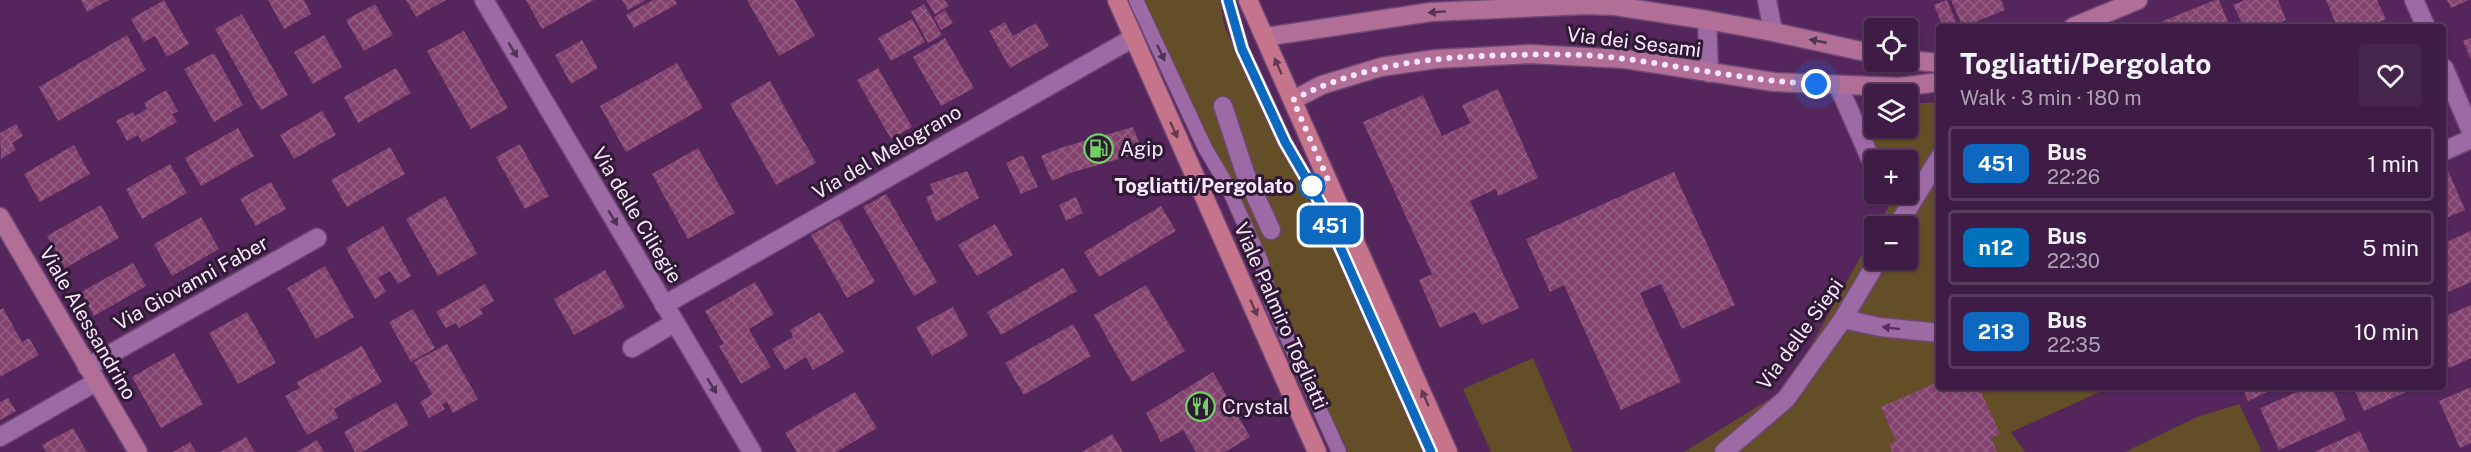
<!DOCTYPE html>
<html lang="en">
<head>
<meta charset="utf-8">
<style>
  body { margin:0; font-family:"Public Sans",sans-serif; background:#46254c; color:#f1f3f6; height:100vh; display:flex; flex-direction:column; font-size:22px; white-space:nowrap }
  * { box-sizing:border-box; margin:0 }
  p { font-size:20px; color:#ada1b3 }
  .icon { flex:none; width:33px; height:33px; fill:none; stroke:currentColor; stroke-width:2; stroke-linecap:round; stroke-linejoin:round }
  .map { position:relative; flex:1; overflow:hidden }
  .sheet { position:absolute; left:1936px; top:24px; width:510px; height:366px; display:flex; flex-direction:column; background:#3f1c45; border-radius:6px; box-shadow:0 2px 4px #0004,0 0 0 2px #583a5e }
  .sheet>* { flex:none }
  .badge { padding:0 12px; border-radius:9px; font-size:21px; line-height:39px }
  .controls { position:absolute; left:1864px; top:18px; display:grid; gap:12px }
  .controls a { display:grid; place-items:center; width:54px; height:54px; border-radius:6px; background:#3f1c45; box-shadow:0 2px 4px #0004,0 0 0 2px #583a5e; font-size:30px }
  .you { position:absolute; width:30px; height:30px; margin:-15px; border:4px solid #fff; border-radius:50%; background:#1a73e8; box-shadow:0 0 0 9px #1a73e833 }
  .map>.badge { position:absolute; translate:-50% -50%; box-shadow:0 0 0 3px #fff }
  .round { display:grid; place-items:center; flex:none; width:63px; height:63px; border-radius:6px; background:#46254c }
  .overview { display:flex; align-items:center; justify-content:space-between; height:102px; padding:0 24px }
  h1 { font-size:28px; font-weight:700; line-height:45px }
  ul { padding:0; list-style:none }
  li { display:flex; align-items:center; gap:18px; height:75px; margin:0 12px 9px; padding:0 12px; border:3px solid #583a5e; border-radius:6px }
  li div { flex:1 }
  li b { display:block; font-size:22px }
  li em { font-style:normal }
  li .badge { min-width:66px; font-weight:700; text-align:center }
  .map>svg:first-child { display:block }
  .park { fill:#634e28 }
  .building { fill:url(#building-cross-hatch) }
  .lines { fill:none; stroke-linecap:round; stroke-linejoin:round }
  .lane-casing { stroke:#6f4775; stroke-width:16 }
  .street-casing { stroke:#6f4775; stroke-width:21 }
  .secondary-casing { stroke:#6f4775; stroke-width:21 }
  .primary-casing { stroke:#6f4775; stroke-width:21 }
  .lane { stroke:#9c6aa5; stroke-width:14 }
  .street { stroke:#9c6aa5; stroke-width:18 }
  .secondary { stroke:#b16f98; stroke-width:18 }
  .primary { stroke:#c5748b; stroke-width:18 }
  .oneway { fill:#553451 }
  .oneway2 { fill:#4f3254 }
  .oneway3 { fill:#633a51 }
  .line-casing { stroke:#fff; stroke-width:14 }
  .line { stroke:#0c69bf; stroke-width:9 }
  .walk { stroke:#fbe5ff; stroke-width:6; stroke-dasharray:0 10.8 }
  .stop-dot { fill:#fff; stroke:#0c69bf; stroke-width:3 }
  .labels { text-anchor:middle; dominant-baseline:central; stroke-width:6; stroke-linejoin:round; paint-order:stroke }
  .street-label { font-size:20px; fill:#fbe5ff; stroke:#2e1a32 }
  .poi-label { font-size:20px; fill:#fbe5ff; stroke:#2e1a32; text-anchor:start }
  .stop-label { font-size:20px; font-weight:bold; fill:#fbe5ff; stroke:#2e1a32; text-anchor:end }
</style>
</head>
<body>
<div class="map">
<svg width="2471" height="452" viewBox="0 0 2471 452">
  <defs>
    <pattern id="building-cross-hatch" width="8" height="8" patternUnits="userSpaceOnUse" patternTransform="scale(1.5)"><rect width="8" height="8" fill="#83436e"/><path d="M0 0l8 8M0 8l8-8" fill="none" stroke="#955e84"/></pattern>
  </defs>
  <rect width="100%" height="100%" fill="#54265c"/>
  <g class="park">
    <polygon points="1144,0 1220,0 1224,25 1241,64 1275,136 1344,267 1422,452 1348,452 1321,396 1269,269"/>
    <polygon points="1869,102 1875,102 1875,128 1908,128 1908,104 1939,102 1940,387 2111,387 2011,432 2025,452 1684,452 1776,395 1809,349 1875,231 1875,260 1908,260 1908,226 1878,226 1895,195 1908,194 1908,185 1911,183 1908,181 1908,160 1881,160 1863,112"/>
    <polygon points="1533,358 1573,452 1491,452 1463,389"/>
    <polygon points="2239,404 2262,452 2125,452 2197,417"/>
  </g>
  <g class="building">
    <polygon points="81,0 109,0 87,12"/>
    <polygon points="164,0 189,44 167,57 155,36 144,42 131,19"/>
    <polygon points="268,0 304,0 311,14 284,29"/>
    <polygon points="406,0 446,0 416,17"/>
    <polygon points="526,0 594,0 542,29"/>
    <polygon points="622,0 646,0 628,10"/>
    <polygon points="653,0 675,0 677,4 634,28 626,15"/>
    <polygon points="747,0 795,0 815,36 779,56"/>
    <polygon points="926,0 945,0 949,6 935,14"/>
    <polygon points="1947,0 1958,27 1943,27 1934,5"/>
    <polygon points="1951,0 2001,0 2005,10 1963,27"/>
    <polygon points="2215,0 2219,0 2230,27 2165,27 2163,21"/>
    <polygon points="2245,0 2278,0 2286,20 2268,27 2244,27 2233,5"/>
    <polygon points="2326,0 2377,0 2386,19 2369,27 2337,27"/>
    <polygon points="2447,0 2469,0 2451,8"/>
    <polygon points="375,4 393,35 364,51 346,20"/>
    <polygon points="924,4 942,35 928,43 911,12"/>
    <polygon points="945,10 953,23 941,30 934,17"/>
    <polygon points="242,14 288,95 261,110 215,29"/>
    <polygon points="912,19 925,42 891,61 878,38"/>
    <polygon points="1005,22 1013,36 1036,23 1049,46 1010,68 989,31"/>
    <polygon points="464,31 508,108 471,129 427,51"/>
    <polygon points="127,35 146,70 58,121 39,87"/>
    <polygon points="324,35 342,67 313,84 294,52"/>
    <polygon points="945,38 974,88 941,106 913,57"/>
    <polygon points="2471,38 2471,60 2463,41"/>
    <polygon points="582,40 598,68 571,84 555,55"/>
    <polygon points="214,53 243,105 214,122 184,69"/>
    <polygon points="677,63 703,108 626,152 600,106"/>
    <polygon points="396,68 411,93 358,123 344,97"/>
    <polygon points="878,68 912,127 891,139 857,80"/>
    <polygon points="770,81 816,163 776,185 730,104"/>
    <polygon points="1498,89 1538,178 1498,196 1496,189 1470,201 1519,308 1482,325 1475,312 1440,328 1419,280 1432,274 1363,122 1423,95 1442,136 1470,123 1462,105"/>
    <polygon points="166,90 178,111 172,114 177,122 142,142 138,135 127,141 116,121 133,112 135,116 147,109 144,103"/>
    <polygon points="322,111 336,135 294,159 280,135"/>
    <polygon points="16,124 23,136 12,143 16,150 1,159 0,133"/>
    <polygon points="1133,127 1143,152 1070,173 1052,181 1041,156 1060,148"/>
    <polygon points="238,128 254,156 201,186 185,158"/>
    <polygon points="520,144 549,196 525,209 496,157"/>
    <polygon points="74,145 90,174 40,202 24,174"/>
    <polygon points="390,147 405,174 347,207 331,180"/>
    <polygon points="698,148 735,213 688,239 652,174"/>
    <polygon points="1023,155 1038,187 1021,194 1006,163"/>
    <polygon points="2444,161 2465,210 2444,219"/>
    <polygon points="170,164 187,193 142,219 126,189"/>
    <polygon points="967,171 979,198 936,222 926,197 934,194 930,184"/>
    <polygon points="1674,172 1735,305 1682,329 1661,284 1640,293 1681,382 1621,410 1564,285 1550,292 1526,239"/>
    <polygon points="271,182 286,209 256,226 240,199"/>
    <polygon points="886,194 937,282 914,296 863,207"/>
    <polygon points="445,196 477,254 438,276 406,219"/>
    <polygon points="1076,197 1083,213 1066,221 1059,205"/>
    <polygon points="101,205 119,238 65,268 47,236"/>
    <polygon points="1161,206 1176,231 1099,277 1084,252"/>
    <polygon points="201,217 219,249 172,276 154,244"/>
    <polygon points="839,219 875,282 847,298 811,235"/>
    <polygon points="995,224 1013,255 977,276 958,245"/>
    <polygon points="383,226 411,276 398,284 390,271 378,278 386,292 375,299 346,248"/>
    <polygon points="2471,231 2471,282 2446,293 2444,288 2444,243"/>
    <polygon points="133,263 146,286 94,316 81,292"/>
    <polygon points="325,266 354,317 316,339 287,288"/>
    <polygon points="1063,268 1077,291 1001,335 987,312"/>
    <polygon points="605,270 625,307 574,335 554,299"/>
    <polygon points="755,282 774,314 749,329 771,367 741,384 719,346 724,344 705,311"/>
    <polygon points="485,284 494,301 480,309 483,314 459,328 456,323 446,328 436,312"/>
    <polygon points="1146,285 1185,351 1132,382 1094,315"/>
    <polygon points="2471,305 2471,358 2449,368 2444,356 2444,317"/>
    <polygon points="953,307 968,336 932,356 916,327"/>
    <polygon points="3,308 22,342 29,338 39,355 0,377 0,310"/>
    <polygon points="413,309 435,348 411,362 389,322"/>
    <polygon points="247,312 276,363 238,384 209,333"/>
    <polygon points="820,312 844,352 813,370 806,357 785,370 772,349 793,337 790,330"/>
    <polygon points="1073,324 1091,356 1024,395 1005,363"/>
    <polygon points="447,344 478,399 453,413 447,402 442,405 445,409 429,418 420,402 432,394 414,362"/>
    <polygon points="362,346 382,382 334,409 338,418 307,435 285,396 300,388 297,382"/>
    <polygon points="174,353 203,404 161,428 132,377"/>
    <polygon points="1213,372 1250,437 1225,452 1196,452 1183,430 1161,442 1146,413"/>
    <polygon points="1940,381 1940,387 1979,387 2000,434 1991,438 1997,452 1892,452 1889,444 1896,441 1881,407"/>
    <polygon points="2242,387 2278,387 2248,401"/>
    <polygon points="2309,387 2332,387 2346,420 2279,450 2260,408"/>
    <polygon points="2353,387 2417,387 2364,411"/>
    <polygon points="2471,387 2471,443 2460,448 2439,401"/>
    <polygon points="855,392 877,428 836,452 797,452 785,433"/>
    <polygon points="8,398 16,411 0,420 0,402"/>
    <polygon points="396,402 409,425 362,452 355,452 344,432"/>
    <polygon points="73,428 87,452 46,452 42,445"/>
    <polygon points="2360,431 2369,452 2314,452"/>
    <polygon points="1112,434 1123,452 1082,452"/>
    <polygon points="246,437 255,452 220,452"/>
    <polygon points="317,440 324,452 297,452"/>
    <polygon points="190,442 196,452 173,452"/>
  </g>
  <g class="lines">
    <defs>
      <g id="lane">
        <polyline points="1136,0 1205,148 1227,185 1261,261 1272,304 1339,452"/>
        <polyline points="1228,0 1242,49 1285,142 1321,204 1431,452"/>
      </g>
      <g id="street">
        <polyline points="484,0 752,452"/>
        <polyline points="1767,0 1773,32"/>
        <polyline points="2414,0 2426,27"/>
        <polyline points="1707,20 1709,73"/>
        <polyline points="2444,68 2471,131"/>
        <polyline points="1838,85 1875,169"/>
        <polyline points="1223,106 1245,173 1271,230"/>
        <polyline points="2444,151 2471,139"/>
        <polyline points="1897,226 1940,157"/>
        <polyline points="664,305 1133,38"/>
        <polyline points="1843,319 1880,327 1940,333"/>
        <polyline points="632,348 674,323"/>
        <polyline points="87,367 317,238"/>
        <polyline points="0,437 96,382"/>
        <polyline points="1724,452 1786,399 1843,319 1878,260"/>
      </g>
      <g id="secondary">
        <polyline points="2073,27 2138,0"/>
        <polyline points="1265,37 1431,12 1586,5 1615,6 1707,20 1773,32 1875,54"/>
        <polyline points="1908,60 1940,63"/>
        <polyline points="1293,100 1322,85 1381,67 1436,59 1530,54 1625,59 1774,82 1899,87 1940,82"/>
        <polyline points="0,217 138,452"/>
      </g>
      <g id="primary">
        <polyline points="1117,0 1317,452"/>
        <polyline points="1248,0 1448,452"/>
      </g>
    </defs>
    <use href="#lane" class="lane-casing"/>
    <use href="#street" class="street-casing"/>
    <use href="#secondary" class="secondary-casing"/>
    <use href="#primary" class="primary-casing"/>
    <use href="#lane" class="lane"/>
    <use href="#street" class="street"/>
    <use href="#secondary" class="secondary"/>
    <use href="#primary" class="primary"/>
  </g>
  <defs><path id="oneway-solid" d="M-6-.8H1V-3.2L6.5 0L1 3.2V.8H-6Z" transform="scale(1.5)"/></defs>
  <g class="oneway">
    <use href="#oneway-solid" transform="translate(1437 12) rotate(176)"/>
    <use href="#oneway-solid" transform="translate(1818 41) rotate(-169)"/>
  </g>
  <g class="oneway2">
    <use href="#oneway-solid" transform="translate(513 50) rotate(59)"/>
    <use href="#oneway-solid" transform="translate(1161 53) rotate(65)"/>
    <use href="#oneway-solid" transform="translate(613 218) rotate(59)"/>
    <use href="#oneway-solid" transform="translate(1891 328) rotate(-173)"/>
    <use href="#oneway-solid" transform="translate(712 386) rotate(59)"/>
  </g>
  <g class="oneway3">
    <use href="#oneway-solid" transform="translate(1278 66) rotate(-114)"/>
    <use href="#oneway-solid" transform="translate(1174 130) rotate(66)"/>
    <use href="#oneway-solid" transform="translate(1254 308) rotate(66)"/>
    <use href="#oneway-solid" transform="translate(1425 398) rotate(-114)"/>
  </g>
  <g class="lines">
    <defs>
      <polyline id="line" points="1228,0 1242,49 1285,142 1321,204 1431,452"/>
    </defs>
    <use href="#line" class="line-casing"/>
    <use href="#line" class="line"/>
    <path class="walk" d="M1312,186L1329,182L1293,100C1360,64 1434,57 1509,55C1548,54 1588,54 1627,59C1691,68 1752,81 1816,84"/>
  </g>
  <defs>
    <symbol id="fuel-ring" viewBox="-11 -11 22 22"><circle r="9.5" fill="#2e1a32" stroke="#6ed360" stroke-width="1.5"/><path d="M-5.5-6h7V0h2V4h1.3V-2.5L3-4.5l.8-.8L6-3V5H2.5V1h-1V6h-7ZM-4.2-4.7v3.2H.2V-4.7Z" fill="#6ed360"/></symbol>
    <symbol id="restaurant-ring" viewBox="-11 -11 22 22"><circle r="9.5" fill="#2e1a32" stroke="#6ed360" stroke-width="1.5"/><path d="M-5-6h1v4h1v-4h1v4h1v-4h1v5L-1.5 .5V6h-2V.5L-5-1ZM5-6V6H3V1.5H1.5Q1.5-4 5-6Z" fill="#6ed360"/></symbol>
  </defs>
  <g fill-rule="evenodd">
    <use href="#fuel-ring" x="1082" y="132" width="33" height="33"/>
    <use href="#restaurant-ring" x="1184" y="390" width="33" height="33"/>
  </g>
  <circle class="stop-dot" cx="1312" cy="186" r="12"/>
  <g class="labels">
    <g class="street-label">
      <text transform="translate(1634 42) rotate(7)">Via dei Sesami</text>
      <text transform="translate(887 152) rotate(-30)">Via del Melograno</text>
      <text transform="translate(637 215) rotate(59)">Via delle Ciliegie</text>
      <text transform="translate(191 283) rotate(-29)">Via Giovanni Faber</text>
      <text transform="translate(1281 316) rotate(66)">Viale Palmiro Togliatti</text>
      <text transform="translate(88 323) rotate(60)">Viale Alessandrino</text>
      <text transform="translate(1800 334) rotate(-54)">Via delle Siepi</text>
    </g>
    <g class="poi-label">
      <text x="1120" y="149">Agip</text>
      <text x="1222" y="407">Crystal</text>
    </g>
    <g class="stop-label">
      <text x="1294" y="186">Togliatti/Pergolato</text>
    </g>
  </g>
</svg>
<div class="controls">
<a><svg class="icon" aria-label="locate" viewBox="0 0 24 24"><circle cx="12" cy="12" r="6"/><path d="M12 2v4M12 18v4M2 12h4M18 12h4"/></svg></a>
<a><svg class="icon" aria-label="layers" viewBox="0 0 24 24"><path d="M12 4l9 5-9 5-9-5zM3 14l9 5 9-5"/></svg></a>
<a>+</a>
<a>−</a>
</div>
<div class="you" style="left:1816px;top:84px"></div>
<b class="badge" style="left:1330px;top:225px;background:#0c69bf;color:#fff">451</b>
<section class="sheet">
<div class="overview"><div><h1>Togliatti/Pergolato</h1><p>Walk · 3 min · 180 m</p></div><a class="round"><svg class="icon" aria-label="heart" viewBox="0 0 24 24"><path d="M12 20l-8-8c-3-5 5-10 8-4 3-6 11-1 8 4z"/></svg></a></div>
<ul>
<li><span class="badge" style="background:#0c69bf;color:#fff">451</span><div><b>Bus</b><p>22:26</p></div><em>1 min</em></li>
<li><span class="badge" style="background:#0072bc;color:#fff">n12</span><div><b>Bus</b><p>22:30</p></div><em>5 min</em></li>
<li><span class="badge" style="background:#0c69bf;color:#fff">213</span><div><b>Bus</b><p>22:35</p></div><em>10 min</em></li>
</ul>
</section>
</div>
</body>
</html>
